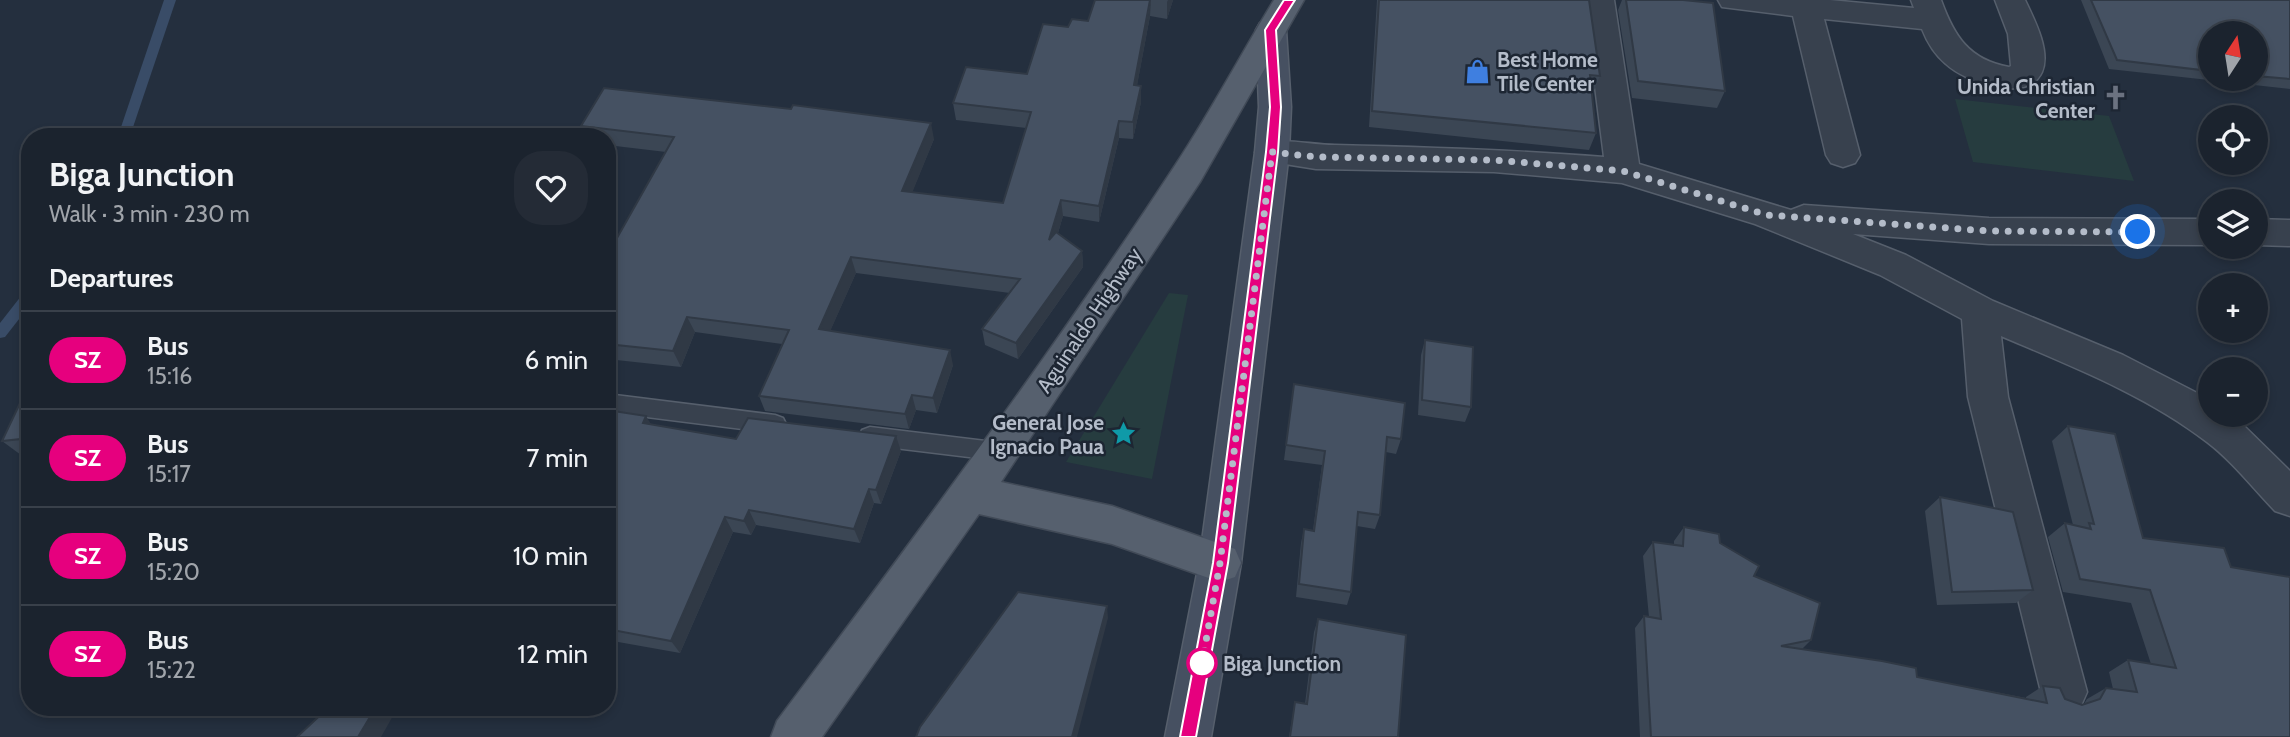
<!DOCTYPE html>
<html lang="en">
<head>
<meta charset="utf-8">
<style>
  body { margin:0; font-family:Cabin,sans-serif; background:#242b36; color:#f1f3f6; height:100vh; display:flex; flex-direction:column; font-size:26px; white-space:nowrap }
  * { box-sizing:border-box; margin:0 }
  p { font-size:23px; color:#a0a4aa }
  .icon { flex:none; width:38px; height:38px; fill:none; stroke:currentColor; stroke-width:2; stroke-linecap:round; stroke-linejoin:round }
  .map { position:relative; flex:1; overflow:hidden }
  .details { position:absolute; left:21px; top:128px; width:595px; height:588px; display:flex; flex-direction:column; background:#1b232e; border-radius:28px; box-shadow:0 4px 10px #0003,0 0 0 2px #39404a }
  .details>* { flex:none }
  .badge { padding:0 14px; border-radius:23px; font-size:24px; line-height:46px }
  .needle { width:46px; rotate:12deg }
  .fabs { position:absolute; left:2198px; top:21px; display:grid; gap:14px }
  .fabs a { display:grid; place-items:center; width:70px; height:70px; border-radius:50%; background:#1b232e; box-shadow:0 4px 10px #0003,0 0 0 2px #39404a; font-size:35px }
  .you { position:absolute; width:35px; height:35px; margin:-18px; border:5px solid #fff; border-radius:50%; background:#1a73e8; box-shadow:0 0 0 10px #1a73e833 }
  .map>.badge { position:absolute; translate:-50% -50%; box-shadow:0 0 0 4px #fff }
  h2 { padding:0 28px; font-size:26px; line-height:63px }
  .round { display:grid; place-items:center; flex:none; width:74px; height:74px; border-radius:28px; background:#242b36 }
  .overview { display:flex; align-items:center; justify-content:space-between; height:119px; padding:0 28px }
  h1 { font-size:33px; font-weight:700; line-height:52px }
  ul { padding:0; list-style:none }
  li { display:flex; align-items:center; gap:21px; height:98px; padding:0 28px; border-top:2px solid #39404a }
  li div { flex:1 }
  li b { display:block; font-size:26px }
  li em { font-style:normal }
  li .badge { min-width:77px; font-weight:700; text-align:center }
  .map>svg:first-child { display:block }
  .green { fill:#263c3f }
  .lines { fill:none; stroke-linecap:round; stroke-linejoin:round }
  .stream { fill:#394c67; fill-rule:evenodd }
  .lane-casing { stroke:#565f6c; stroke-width:3 }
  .street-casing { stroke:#565f6c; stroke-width:3 }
  .secondary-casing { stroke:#565f6c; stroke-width:3 }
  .primary-casing { stroke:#414a57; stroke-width:3 }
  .lane { fill:#38414e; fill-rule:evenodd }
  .street { fill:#38414e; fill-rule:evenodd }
  .secondary { fill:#465061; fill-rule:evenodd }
  .primary { fill:#56606e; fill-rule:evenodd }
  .wall { fill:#3b4654; fill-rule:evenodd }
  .shaded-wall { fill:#303945 }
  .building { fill:#455162; stroke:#303945; stroke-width:2 }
  .line { fill:#e6007e; stroke:#fff; stroke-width:2 }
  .walk { stroke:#b4bcc9; stroke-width:7; stroke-dasharray:0 12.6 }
  .stop-dot { fill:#fff; stroke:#e6007e; stroke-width:3.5 }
  .labels { text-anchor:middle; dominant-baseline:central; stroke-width:5; stroke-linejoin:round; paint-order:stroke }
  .poi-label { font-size:21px; font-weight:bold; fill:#b4bcc9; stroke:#1d2633; text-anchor:end }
  .street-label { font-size:21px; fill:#b4bcc9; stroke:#1d2633 }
  .stop-label { font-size:21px; font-weight:bold; fill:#b4bcc9; stroke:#1d2633; text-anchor:start }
</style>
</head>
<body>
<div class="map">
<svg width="2290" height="737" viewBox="0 0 2290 737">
  <rect width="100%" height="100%" fill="#242f3e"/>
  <g class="green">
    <polygon points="1955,99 2109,116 2134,181 1973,162"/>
    <polygon points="1169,293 1188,295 1152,479 1066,462"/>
  </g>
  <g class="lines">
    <g class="stream">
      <polygon points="164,0 176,0 130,136 118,136"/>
      <polygon points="30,290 30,305 5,337 0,338 0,323 25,291"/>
    </g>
    <defs>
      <g id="lane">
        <polygon points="607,394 775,415 783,418 786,424 783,430 775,433 607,412"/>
        <polygon points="870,427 1002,443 1010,445 1013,452 1010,459 1002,461 870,445 862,442 859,436 862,430"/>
      </g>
      <g id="street">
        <path d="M1584,0H1614L1639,164L1791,210L1804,205L1989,218L2210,219V245L1989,244L1853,234L1906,255L1993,301L2123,355L2201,395L2210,402V415H2230L2237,419L2290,471V516L2275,511C2253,488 2232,461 2207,442C2146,395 2071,366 2001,336L2008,397L2087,692L2080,708L2064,714L2048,708L2041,692L1968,397L1962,319L1880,275L1755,224L1622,183L1494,172L1316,169L1260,160L1255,152L1260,144C1283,137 1311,145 1335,145C1425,147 1514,150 1604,157Z"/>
        <path d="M1718,0H1830L1914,8L1911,0H1941C1954,36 1969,60 2009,67L2011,66L2008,34L1995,0H2025C2034,19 2051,51 2042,72C2027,105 1964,81 1946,64C1935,55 1927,42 1922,29L1824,19L1860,155L1855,163L1843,167L1831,163L1826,155L1793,16L1722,7Z"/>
        <polygon points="2256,219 2290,220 2290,246 2256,245"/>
      </g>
      <polygon id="secondary" points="1271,20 1282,23 1286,30 1291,107 1289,152 1241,563 1211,737 1165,737 1199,563 1255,152 1259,107 1256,30 1260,23"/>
      <path id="primary" d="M1274,0H1304L1200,182L1001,482L1112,506L1235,549L1241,563L1235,577L1220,582L1112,544L979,514L822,737H771L777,721C914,538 1051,355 1176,164C1211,111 1241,54 1274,0Z"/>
    </defs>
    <use href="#lane" class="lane-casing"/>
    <use href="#street" class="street-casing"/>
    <use href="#secondary" class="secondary-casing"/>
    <use href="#primary" class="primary-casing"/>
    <use href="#lane" class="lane"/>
    <use href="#street" class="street"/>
    <use href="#secondary" class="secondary"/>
    <use href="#primary" class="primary"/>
  </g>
  <g class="wall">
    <polygon points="1095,0 1173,0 1167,19 1150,16 1137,85 1141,102 1133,139 1119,138 1099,222 1063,216 1058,233 1082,251 1083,267 1018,359 985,345 982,329 1010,293 856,273 830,331 953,365 937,413 916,410 909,429 765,411 759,396 782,344 695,332 681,367 607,359 607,237 617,238 666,152 607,145 607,136 586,136 581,126 934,139 912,192 1003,203 1026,128 956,120 953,103 1027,74 1068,27 1088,21"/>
    <polygon points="1377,0 1589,0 1600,76 1593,93 1592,93 1596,133 1589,150 1369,127"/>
    <polygon points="1622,0 1683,0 1725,91 1717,108 1632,98 1618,10"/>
    <path d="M2081,0H2290V89L2109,69ZM2210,33H2256V79H2210Z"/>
    <polygon points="1425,340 1471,407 1465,422 1418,415 1421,355"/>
    <polygon points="30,382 30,454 21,455 2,441"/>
    <polygon points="1294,384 1401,439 1396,454 1386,452 1380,515 1375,529 1357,526 1351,592 1347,605 1296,597 1301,543 1304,529 1313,530 1322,465 1284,460"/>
    <polygon points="607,410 651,424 736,439 901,451 881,504 874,503 860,543 756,525 751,535 733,532 680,653 607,640"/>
    <polygon points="2068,426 2143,538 2290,737 1640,737 1635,628 1644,616 1649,617 1643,556 1653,542 1674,545 1674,541 1684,527 1720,543 1754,576 1811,640 1802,649 1917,677 2026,698 2026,697 2043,686 2065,699 2082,705 2084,704 2087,699 2106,688 2113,689 2109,672 2128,660 2151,664 2131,603 2063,592 2048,537 2065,523 2073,525 2052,441"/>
    <polygon points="1940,497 2033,590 2016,603 1937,605 1925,511"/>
    <polygon points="1318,619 1398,737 1289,737 1295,702 1305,704 1314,632"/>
  </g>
  <g class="shaded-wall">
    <polygon points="1151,0 1150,16 1134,102 1134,85"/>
    <polygon points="1168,0 1173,0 1167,19 1167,2"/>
    <polygon points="1141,86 1141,102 1133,139 1133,122"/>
    <polygon points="1119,121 1119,138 1099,222 1099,206"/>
    <polygon points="931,123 934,139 906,208 902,191"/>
    <polygon points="1061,200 1063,216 1051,256 1049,240"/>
    <polygon points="1082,251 1083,267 1018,359 1016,343"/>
    <polygon points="851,257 856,273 824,345 819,329"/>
    <polygon points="687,317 695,332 681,367 673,351"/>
    <polygon points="950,350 953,365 937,413 933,398"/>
    <polygon points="912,395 916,410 909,429 905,414"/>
    <polygon points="646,416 655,431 643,423"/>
    <polygon points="896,436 901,451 881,504 876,490"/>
    <polygon points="869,489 874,503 860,543 854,529"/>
    <polygon points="749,510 756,525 751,535 744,521"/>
    <polygon points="725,517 733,532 680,653 671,641"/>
    <polygon points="1107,606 1108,618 1077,737 1072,737"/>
    <polygon points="376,707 398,707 381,737 358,737"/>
  </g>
  <g class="building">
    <polygon points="1095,0 1150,0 1134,85 1141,86 1133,122 1119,121 1099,206 1061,200 1049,240 1056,232 1082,251 1016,343 982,329 1020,279 851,257 819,329 950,350 933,398 912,395 905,414 759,396 789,330 687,317 673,351 607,344 607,237 617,238 674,137 581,126 604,88 791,109 793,105 931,123 902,191 1003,203 1031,112 953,103 966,67 1027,74 1043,24 1068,27 1072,19 1088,21"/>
    <polygon points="1379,0 1589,0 1600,76 1590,75 1596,133 1372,111"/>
    <polygon points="1626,0 1683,0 1713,3 1725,91 1638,81"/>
    <polygon points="2091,0 2290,0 2290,79 2256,76 2256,33 2210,33 2210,71 2117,60"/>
    <polygon points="1425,340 1473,347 1471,407 1422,400"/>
    <polygon points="30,382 30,438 2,441"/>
    <polygon points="1294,384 1405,403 1401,439 1387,437 1380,515 1358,512 1351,592 1299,584 1304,529 1314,531 1325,451 1286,445"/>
    <polygon points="607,410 646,416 643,423 736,439 748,418 896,436 876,490 869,489 854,529 749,510 744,521 725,517 671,641 607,629"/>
    <polygon points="2068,426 2115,434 2143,538 2224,548 2231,567 2290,577 2290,737 1651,737 1644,616 1661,619 1653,542 1683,546 1684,527 1719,534 1720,543 1759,566 1754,576 1820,603 1811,640 1781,646 1882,661 1916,668 1917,677 2047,703 2043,686 2060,688 2065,699 2082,705 2100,699 2106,688 2137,692 2128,660 2176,668 2150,590 2080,579 2065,523 2091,529 2089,523 2094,524"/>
    <polygon points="1940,497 2013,512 2033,590 1952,592"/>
    <polygon points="1018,592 1107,606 1072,737 916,737 920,727"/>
    <polygon points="1318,619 1406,635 1398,737 1290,737 1295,702 1307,704"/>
    <polygon points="329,707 376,707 358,737 297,737"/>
  </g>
  <polygon class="line" points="1284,0 1295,0 1276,30 1281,107 1278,152 1228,563 1196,737 1180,737 1213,563 1266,152 1270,107 1265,30"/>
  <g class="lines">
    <polyline class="walk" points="1202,663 1220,563 1272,152 1316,157 1494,160 1623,171 1767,215 1989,231 2138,232"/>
  </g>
  <defs>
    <symbol id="shop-bare" viewBox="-9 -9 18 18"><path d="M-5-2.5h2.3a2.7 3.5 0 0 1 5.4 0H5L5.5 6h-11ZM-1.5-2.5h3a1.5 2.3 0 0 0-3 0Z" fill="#3f7fe0" stroke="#1d2633" stroke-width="2.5" paint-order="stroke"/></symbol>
    <symbol id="church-bare" viewBox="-9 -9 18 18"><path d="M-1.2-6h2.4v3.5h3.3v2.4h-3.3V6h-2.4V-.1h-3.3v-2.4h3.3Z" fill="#6b7280" stroke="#1d2633" stroke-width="2.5" paint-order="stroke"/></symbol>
    <symbol id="sight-bare" viewBox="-9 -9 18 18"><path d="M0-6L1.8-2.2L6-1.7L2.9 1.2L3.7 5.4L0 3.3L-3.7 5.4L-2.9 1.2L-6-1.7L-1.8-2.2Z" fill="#0f9aa8" stroke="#1d2633" stroke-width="2.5" paint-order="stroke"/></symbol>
  </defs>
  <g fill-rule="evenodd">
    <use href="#shop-bare" x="1460" y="54" width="35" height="35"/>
    <use href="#church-bare" x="2098" y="80" width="35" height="35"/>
    <use href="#sight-bare" x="1106" y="416" width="35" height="35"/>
  </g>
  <circle class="stop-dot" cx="1202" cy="663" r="14"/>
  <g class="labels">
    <g class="poi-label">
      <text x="1497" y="59" text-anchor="start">Best Home<tspan x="1497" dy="24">Tile Center</tspan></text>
      <text x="2095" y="86">Unida Christian<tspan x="2095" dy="24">Center</tspan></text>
      <text x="1104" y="422">General Jose<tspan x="1104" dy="24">Ignacio Paua</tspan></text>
    </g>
    <g class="street-label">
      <text transform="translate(1089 320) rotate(-56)">Aguinaldo Highway</text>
    </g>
    <g class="stop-label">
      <text x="1223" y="663">Biga Junction</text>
    </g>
  </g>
</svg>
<div class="fabs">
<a><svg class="needle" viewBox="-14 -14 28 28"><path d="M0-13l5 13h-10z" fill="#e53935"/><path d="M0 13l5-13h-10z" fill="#a0a4aa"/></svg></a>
<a><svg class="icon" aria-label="locate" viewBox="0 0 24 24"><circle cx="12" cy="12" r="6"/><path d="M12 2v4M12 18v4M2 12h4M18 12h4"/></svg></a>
<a><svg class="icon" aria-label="layers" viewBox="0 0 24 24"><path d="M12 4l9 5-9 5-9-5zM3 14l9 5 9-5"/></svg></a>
<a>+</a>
<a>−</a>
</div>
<div class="you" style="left:2138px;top:232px"></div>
<section class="details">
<div class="overview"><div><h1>Biga Junction</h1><p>Walk · 3 min · 230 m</p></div><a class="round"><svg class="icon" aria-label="heart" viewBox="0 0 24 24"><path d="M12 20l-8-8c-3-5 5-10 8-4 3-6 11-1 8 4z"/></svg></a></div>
<h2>Departures</h2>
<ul>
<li><span class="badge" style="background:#e6007e;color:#fff">SZ</span><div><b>Bus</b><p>15:16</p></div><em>6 min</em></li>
<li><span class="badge" style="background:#e6007e;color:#fff">SZ</span><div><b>Bus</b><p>15:17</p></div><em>7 min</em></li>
<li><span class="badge" style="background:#e6007e;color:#fff">SZ</span><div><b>Bus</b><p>15:20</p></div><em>10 min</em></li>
<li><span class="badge" style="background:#e6007e;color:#fff">SZ</span><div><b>Bus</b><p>15:22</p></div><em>12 min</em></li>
</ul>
</section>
</div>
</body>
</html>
